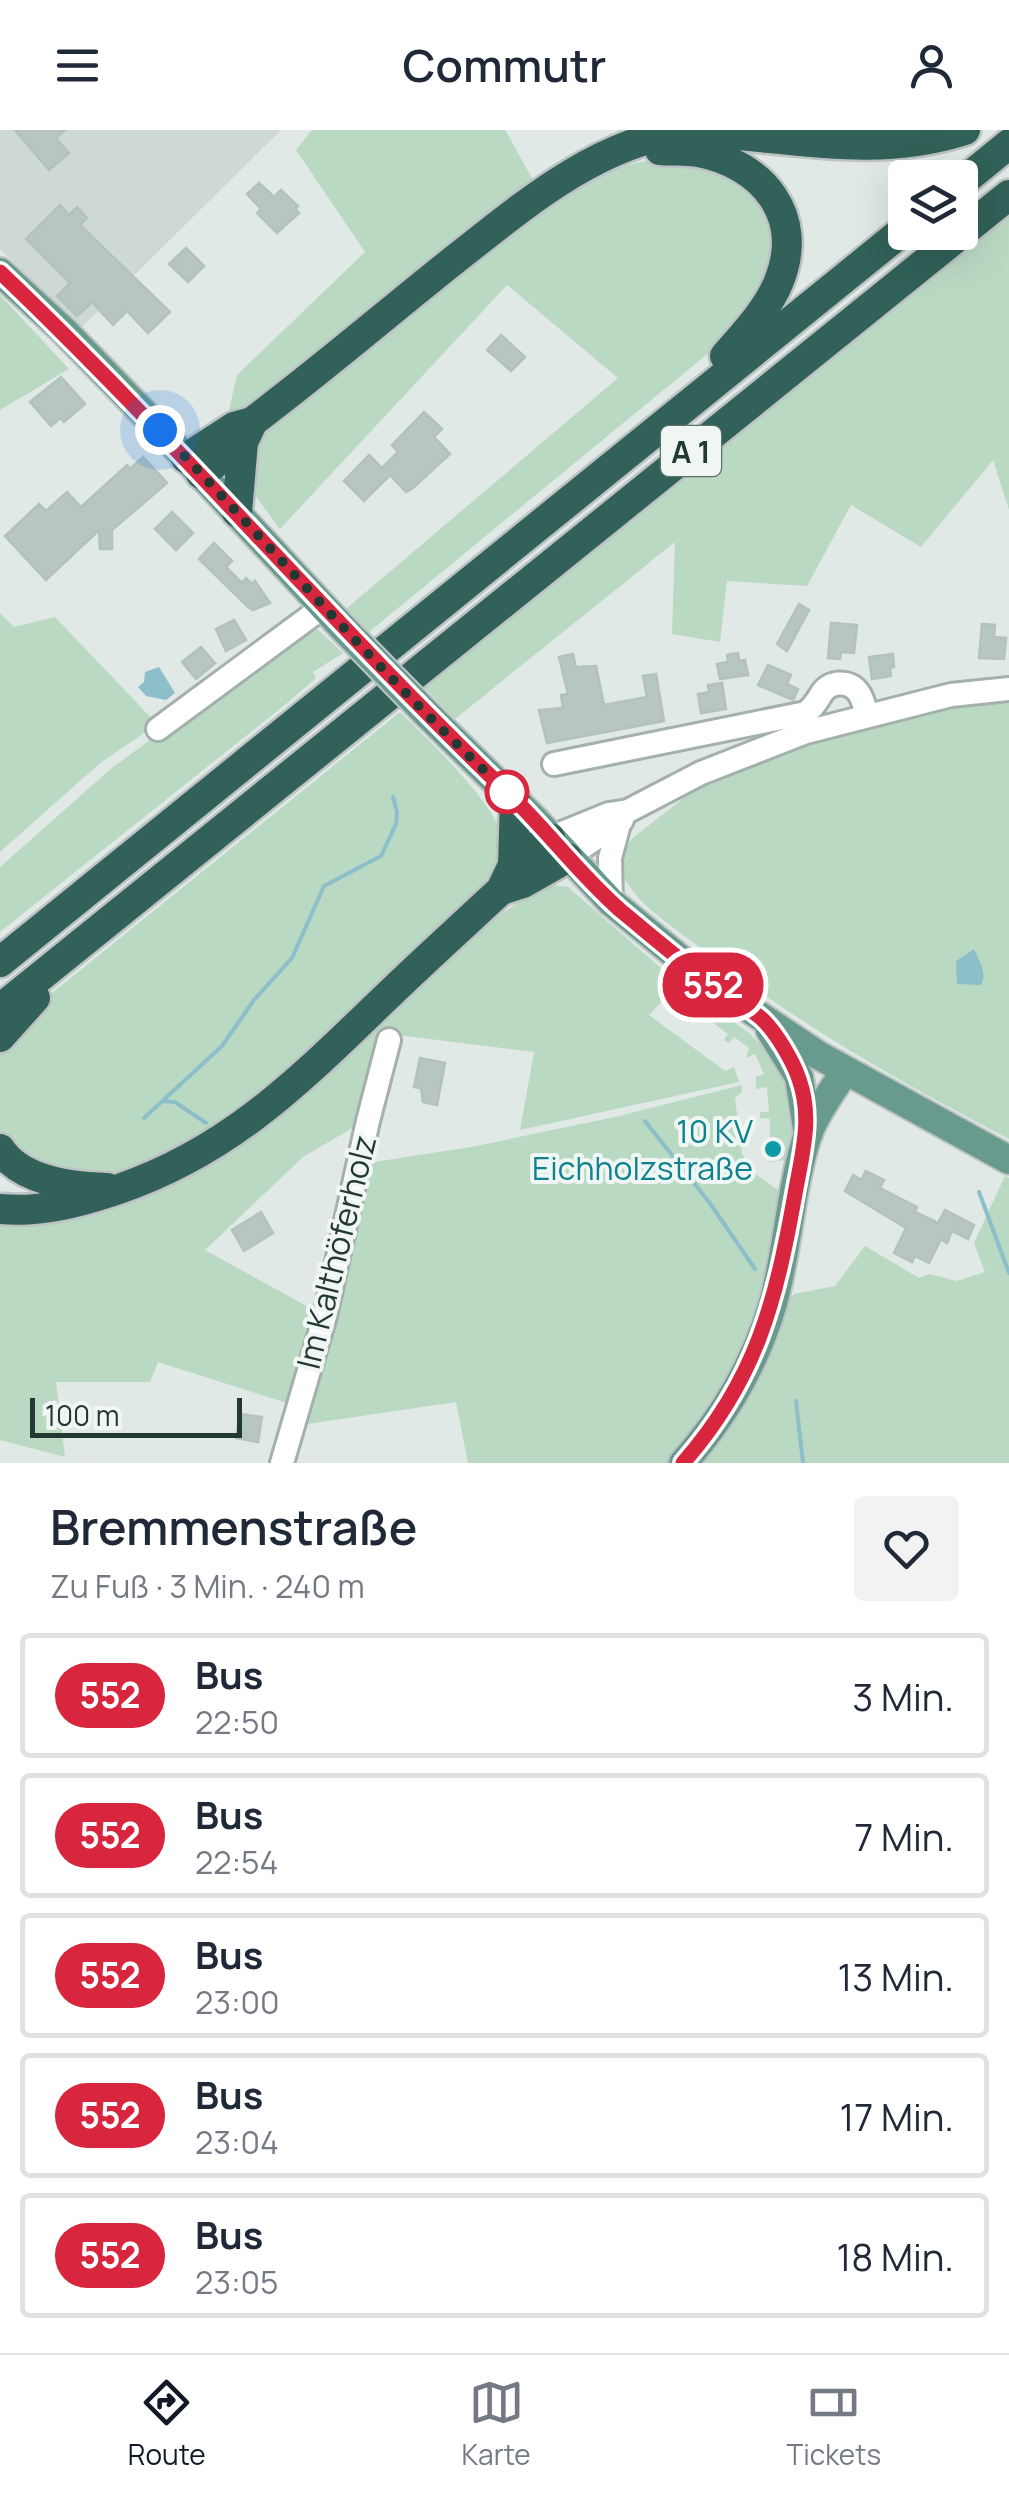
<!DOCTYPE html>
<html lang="de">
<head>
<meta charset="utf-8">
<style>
  body { margin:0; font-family:Manrope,sans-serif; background:#f2f2f3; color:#1f2937; height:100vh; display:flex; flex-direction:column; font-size:38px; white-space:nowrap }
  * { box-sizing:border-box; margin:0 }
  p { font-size:32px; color:#747a83 }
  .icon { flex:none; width:55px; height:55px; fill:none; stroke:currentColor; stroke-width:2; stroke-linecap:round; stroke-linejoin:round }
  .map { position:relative; height:1333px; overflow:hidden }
  .side { display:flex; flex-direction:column; background:#fff; flex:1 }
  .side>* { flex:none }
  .badge { padding:0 20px; border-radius:32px; font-size:35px; line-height:65px }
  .tools { position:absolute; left:888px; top:30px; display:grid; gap:20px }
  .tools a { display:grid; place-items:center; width:90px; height:90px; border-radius:10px; background:#fff; box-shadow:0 10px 40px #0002; font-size:50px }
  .scale { position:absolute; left:30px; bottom:25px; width:212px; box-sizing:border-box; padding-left:10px; border:5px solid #223832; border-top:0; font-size:28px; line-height:35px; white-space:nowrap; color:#223832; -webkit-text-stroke:8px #f0f6f3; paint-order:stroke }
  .you { position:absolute; width:50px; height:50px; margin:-25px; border:8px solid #fff; border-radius:50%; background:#1a73e8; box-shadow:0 0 0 15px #1a73e833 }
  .map>.badge { position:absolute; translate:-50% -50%; box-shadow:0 0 0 5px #fff }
  .round { display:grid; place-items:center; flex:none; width:105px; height:105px; border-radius:10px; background:#f2f2f3 }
  .summary { display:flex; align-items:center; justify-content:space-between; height:170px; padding:0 50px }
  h1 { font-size:48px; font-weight:600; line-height:75px }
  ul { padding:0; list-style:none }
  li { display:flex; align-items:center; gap:30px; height:125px; margin:0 20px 15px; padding:0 30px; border:5px solid #e0e1e3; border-radius:10px }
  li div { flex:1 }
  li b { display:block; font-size:38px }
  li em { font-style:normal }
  li .badge { min-width:110px; font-weight:700; text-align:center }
  header { display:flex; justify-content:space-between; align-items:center; height:130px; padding:0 50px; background:#fff; font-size:45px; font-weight:600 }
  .menu { display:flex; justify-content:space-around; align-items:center; height:140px; border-top:2px solid #e0e1e3; background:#fff; font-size:28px; color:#747a83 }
  .menu a { display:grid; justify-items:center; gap:5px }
  .menu .selected { color:#111827 }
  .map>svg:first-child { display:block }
  .built { fill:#ced9d4 }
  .green { fill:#bad9c3 }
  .water { fill:#8cbfca }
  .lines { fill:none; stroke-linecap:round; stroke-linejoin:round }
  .stream { stroke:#8cbfca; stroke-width:4 }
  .building { fill:#b8c6c1; stroke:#b3c2bc; stroke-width:2.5 }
  .minor-casing { stroke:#a3b0ac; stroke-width:28 }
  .major-casing { stroke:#bdc3c2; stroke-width:32 }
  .highway-casing { stroke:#bdc3c2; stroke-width:35 }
  .minor { stroke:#fff; stroke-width:22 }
  .major { stroke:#689b8e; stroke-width:28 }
  .highway { stroke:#316158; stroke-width:30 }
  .major-bridge-casing { stroke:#bdc3c2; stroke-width:32; stroke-linecap:butt }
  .major-bridge { stroke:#689b8e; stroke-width:28 }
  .line-casing { stroke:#fff; stroke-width:22 }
  .line { stroke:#d7263d; stroke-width:15 }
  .walk { stroke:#223832; stroke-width:10; stroke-dasharray:0 18 }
  .stop-dot { fill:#fff; stroke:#d7263d; stroke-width:5 }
  .culture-dot { fill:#0f9aa8; stroke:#f0f6f3; stroke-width:4 }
  .labels { text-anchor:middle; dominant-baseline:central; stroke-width:8; stroke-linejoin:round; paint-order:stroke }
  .shield { fill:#f0f6f3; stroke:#60716c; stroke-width:2.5 }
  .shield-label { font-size:30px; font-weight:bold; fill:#223832 }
  .culture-label { font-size:32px; fill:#0d838f; stroke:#f0f6f3; text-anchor:end }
  .street-label { font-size:32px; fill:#223832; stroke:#f0f6f3 }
</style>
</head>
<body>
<header><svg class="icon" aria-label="menu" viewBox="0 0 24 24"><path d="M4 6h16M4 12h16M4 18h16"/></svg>Commutr<svg class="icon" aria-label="person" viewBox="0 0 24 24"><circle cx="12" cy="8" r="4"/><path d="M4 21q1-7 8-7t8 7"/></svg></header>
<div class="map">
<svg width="1009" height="1333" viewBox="0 0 1009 1333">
  <rect width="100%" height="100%" fill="#e0e9e5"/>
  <polygon class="built" points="0,0 281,0 80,199 0,119"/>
  <g class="green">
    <polygon points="312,0 505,0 536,55 227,289 237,245 365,122 296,20"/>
    <polygon points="658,28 709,31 768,69 782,118 745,193 369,502 346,479 618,248 507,155 280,399 251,360 259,305 296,266 570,59 615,38"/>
    <polygon points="1009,85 1009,380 993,330 921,417 851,375 807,456 727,451 720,512 672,504 675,412 455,589 425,558"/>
    <polygon points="0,165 69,239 0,280"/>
    <polygon points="0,483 14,497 55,487 157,594 99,634 0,722"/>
    <polygon points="315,497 343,523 313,542 316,548 286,574 0,802 0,737 113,637 276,519"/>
    <path d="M1009,565V1009C899,952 793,891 695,814C667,792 626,768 618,731L623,730L625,717L635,706L703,653L845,598L949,571Z"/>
    <path d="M400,582C424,605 489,668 499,699C502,711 501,727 501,739L253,976L202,1012L116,1045L47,1043L0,1005V918L21,888Z"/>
    <polygon points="545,754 568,757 662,839 661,872 649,885 725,941 734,937 739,952 520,1000 534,922 389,904 366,990 303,1027 205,1120 321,1184 293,1275 158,1232 150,1252 56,1252 65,1327 0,1310 0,1082 133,1065 446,822"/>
    <polygon points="672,848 749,903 782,936 794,967 793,1013 786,1030 770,1032 761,1019 770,1018 770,989 760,988 760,982 769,982 767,957 756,959 756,947 764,944 755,924 746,928 749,918 734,907 729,913 724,910 728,904 705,887 700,893 696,891 700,884 688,874 682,882 677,879"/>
    <polygon points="742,955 742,962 735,968 742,1024 753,1042 779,1061 773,1129 743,1232 672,1333 468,1333 456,1272 294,1296 361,1034 471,1017 615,987"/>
    <polygon points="1005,1046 1009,1048 1009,1333 694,1333 785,1172 794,1164 835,1156 865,1116 919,1148 930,1144 956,1151 985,1142 974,1113"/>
  </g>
  <g class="water">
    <polygon points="159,537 175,563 166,570 146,566 138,557 144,552 145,542"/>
    <path d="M974,819C979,831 988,844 981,855L957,854L956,831Z"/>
  </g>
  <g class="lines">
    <g class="stream">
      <polyline points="164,971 175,972 206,993"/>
      <polyline points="144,988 222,916 254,870 292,828 324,756 381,726 396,694 397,682 393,667"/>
      <polyline points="645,991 709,1072 755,1139"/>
      <polyline points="979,1062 1009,1143"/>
      <polyline points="796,1271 803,1333"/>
    </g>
  </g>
  <g class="building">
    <polygon points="15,0 65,0 56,8 69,23 49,40"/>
    <polygon points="259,53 274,67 281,60 298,76 295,79 299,83 277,103 257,83 261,79 247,64"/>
    <polygon points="60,75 69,85 77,77 87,88 80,95 170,182 148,203 127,181 113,195 92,172 77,186 57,166 70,153 26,109"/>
    <polygon points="186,118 204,136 188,152 169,134"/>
    <polygon points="501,205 525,227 511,241 487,220"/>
    <polygon points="61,247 85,274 64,292 61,288 51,296 30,272"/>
    <polygon points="424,282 442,299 434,307 450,324 413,358 406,362 390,345 364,371 344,351 369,325 382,338 398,322 392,315"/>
    <polygon points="143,327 167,353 112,400 112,419 100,419 99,400 46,450 5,406 39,374 46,381 67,362 81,377 127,335 130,339"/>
    <polygon points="172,382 193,403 176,420 155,399"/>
    <polygon points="214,413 232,431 226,437 242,453 246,448 252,454 255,451 270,473 253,480 248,477 199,429"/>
    <polygon points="799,474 809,480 787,521 777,514"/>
    <polygon points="234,490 246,510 226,521 216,499"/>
    <polygon points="831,493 857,495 854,523 841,522 840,529 828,528"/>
    <polygon points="982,494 995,495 994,507 1006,508 1004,529 979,528"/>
    <polygon points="201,517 215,533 196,549 182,532"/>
    <polygon points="738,523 739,531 745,530 748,545 720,549 717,534 728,532 727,525"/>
    <polygon points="573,524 576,537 596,536 604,575 647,567 643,546 656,544 664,591 547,613 539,580 563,578 561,565 568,564 559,527"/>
    <polygon points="893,524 894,537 890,538 891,546 872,549 869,527"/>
    <polygon points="768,535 791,545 787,554 798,559 793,570 758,555"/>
    <polygon points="722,553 726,579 701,583 698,564 709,562 708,555"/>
    <polygon points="420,928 445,933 437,975 423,972 421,958 414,957"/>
    <polygon points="866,1041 884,1050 880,1058 917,1077 915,1082 938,1093 945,1080 974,1095 968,1109 952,1101 947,1113 941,1109 929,1133 915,1126 912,1132 894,1123 906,1098 845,1061 853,1045 861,1050"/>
    <polygon points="261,1082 273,1103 244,1121 232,1100"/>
    <polygon points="240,1284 262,1287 258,1312 236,1308"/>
  </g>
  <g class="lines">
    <defs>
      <g id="minor">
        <polyline points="158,599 323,477"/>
        <path d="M554,634L806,583C815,576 816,572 822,563C830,551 849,550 858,562C863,568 865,578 867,586"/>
        <polyline points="550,708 609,684 628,681 701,643 806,602 951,565 1009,559"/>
        <polyline points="567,728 622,690"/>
        <polyline points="611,772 610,728 619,694"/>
        <polyline points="282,1333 325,1186 368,991 389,910"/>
      </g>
      <g id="major">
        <polyline points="0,142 64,201 160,300 343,498"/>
        <polyline points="427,584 535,690 611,772 706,850 818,925 1009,1030"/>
        <polyline points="770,900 799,947 808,1005"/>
        <path d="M683,1333C724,1287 756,1232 773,1173C788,1119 790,1061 807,1007C815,984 832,961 845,941"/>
      </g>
      <g id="highway">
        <path d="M660,20C672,21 686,20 698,22C763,34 805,86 779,151C768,179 745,203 725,226"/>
        <polyline points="960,54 1009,14"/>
        <path d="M186,328L234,297L252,292C324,238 392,179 463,123C529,71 596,15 682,1C780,4 868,31 965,0"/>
        <polyline points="201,344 243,312 251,295"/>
        <polyline points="237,382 243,312"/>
        <polyline points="513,735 527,722 550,708"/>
        <polyline points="501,760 523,753 567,728"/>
        <polyline points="0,832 905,99"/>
        <polyline points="0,879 1009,65"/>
        <polyline points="0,907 35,868"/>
        <path d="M0,1019C21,1051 71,1057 107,1058"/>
        <path d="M0,1079C42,1083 80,1072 119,1059C229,1021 297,953 378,875C418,836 460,798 501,760L513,735L515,670"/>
      </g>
    </defs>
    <use href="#minor" class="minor-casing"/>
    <use href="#major" class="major-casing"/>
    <use href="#highway" class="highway-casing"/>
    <use href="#minor" class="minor"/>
    <use href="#major" class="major"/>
    <use href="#highway" class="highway"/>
    <defs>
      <polyline id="major-bridge" points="343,498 427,584"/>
    </defs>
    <use href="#major-bridge" class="major-bridge-casing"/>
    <use href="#major-bridge" class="major-bridge"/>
  </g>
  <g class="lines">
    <defs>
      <path id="line" d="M0,142C175,309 332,494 507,662C546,699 579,744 620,780C648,803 676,827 705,849C723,863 745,874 762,889C776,902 793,931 799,949C813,988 802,1024 795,1064C776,1170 757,1249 683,1333"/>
    </defs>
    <use href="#line" class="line-casing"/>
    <use href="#line" class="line"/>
    <path class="walk" d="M160,300C275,421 385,549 507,662"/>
  </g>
  <circle class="stop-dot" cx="507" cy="662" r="20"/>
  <circle class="culture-dot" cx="773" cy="1019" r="10"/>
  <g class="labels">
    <rect class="shield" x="661" y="296" width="60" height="50" rx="8"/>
    <g class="shield-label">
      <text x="691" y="321">A 1</text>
    </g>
    <g class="culture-label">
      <text x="753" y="1001">10 KV<tspan x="753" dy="37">Eichholzstraße</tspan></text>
    </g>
    <g class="street-label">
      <text transform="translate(336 1122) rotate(-76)">Im Kalthöferholz</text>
    </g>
  </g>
</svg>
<div class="tools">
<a><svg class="icon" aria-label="layers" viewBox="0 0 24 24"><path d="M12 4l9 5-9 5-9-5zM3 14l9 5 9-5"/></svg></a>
</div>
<div class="scale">100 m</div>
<div class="you" style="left:160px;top:300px"></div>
<b class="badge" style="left:713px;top:855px;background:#d7263d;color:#fff">552</b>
</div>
<section class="side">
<div class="summary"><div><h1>Bremmenstraße</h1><p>Zu Fuß · 3 Min. · 240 m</p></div><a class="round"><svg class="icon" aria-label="heart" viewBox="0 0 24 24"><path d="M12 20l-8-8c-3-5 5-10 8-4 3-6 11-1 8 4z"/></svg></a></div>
<ul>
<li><span class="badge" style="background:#d7263d;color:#fff">552</span><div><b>Bus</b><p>22:50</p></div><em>3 Min.</em></li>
<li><span class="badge" style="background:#d7263d;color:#fff">552</span><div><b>Bus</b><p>22:54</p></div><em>7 Min.</em></li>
<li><span class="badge" style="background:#d7263d;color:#fff">552</span><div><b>Bus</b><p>23:00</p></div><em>13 Min.</em></li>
<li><span class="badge" style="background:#d7263d;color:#fff">552</span><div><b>Bus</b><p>23:04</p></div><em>17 Min.</em></li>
<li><span class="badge" style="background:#d7263d;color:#fff">552</span><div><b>Bus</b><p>23:05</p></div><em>18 Min.</em></li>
</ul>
</section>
<nav class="menu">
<a class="selected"><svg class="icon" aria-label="directions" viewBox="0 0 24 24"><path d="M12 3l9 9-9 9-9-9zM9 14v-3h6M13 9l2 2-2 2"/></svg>Route</a>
<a><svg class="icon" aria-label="map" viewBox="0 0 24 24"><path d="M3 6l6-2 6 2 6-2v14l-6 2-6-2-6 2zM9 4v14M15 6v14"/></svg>Karte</a>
<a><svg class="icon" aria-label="tickets" viewBox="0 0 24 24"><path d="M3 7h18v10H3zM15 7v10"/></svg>Tickets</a>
</nav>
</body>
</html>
